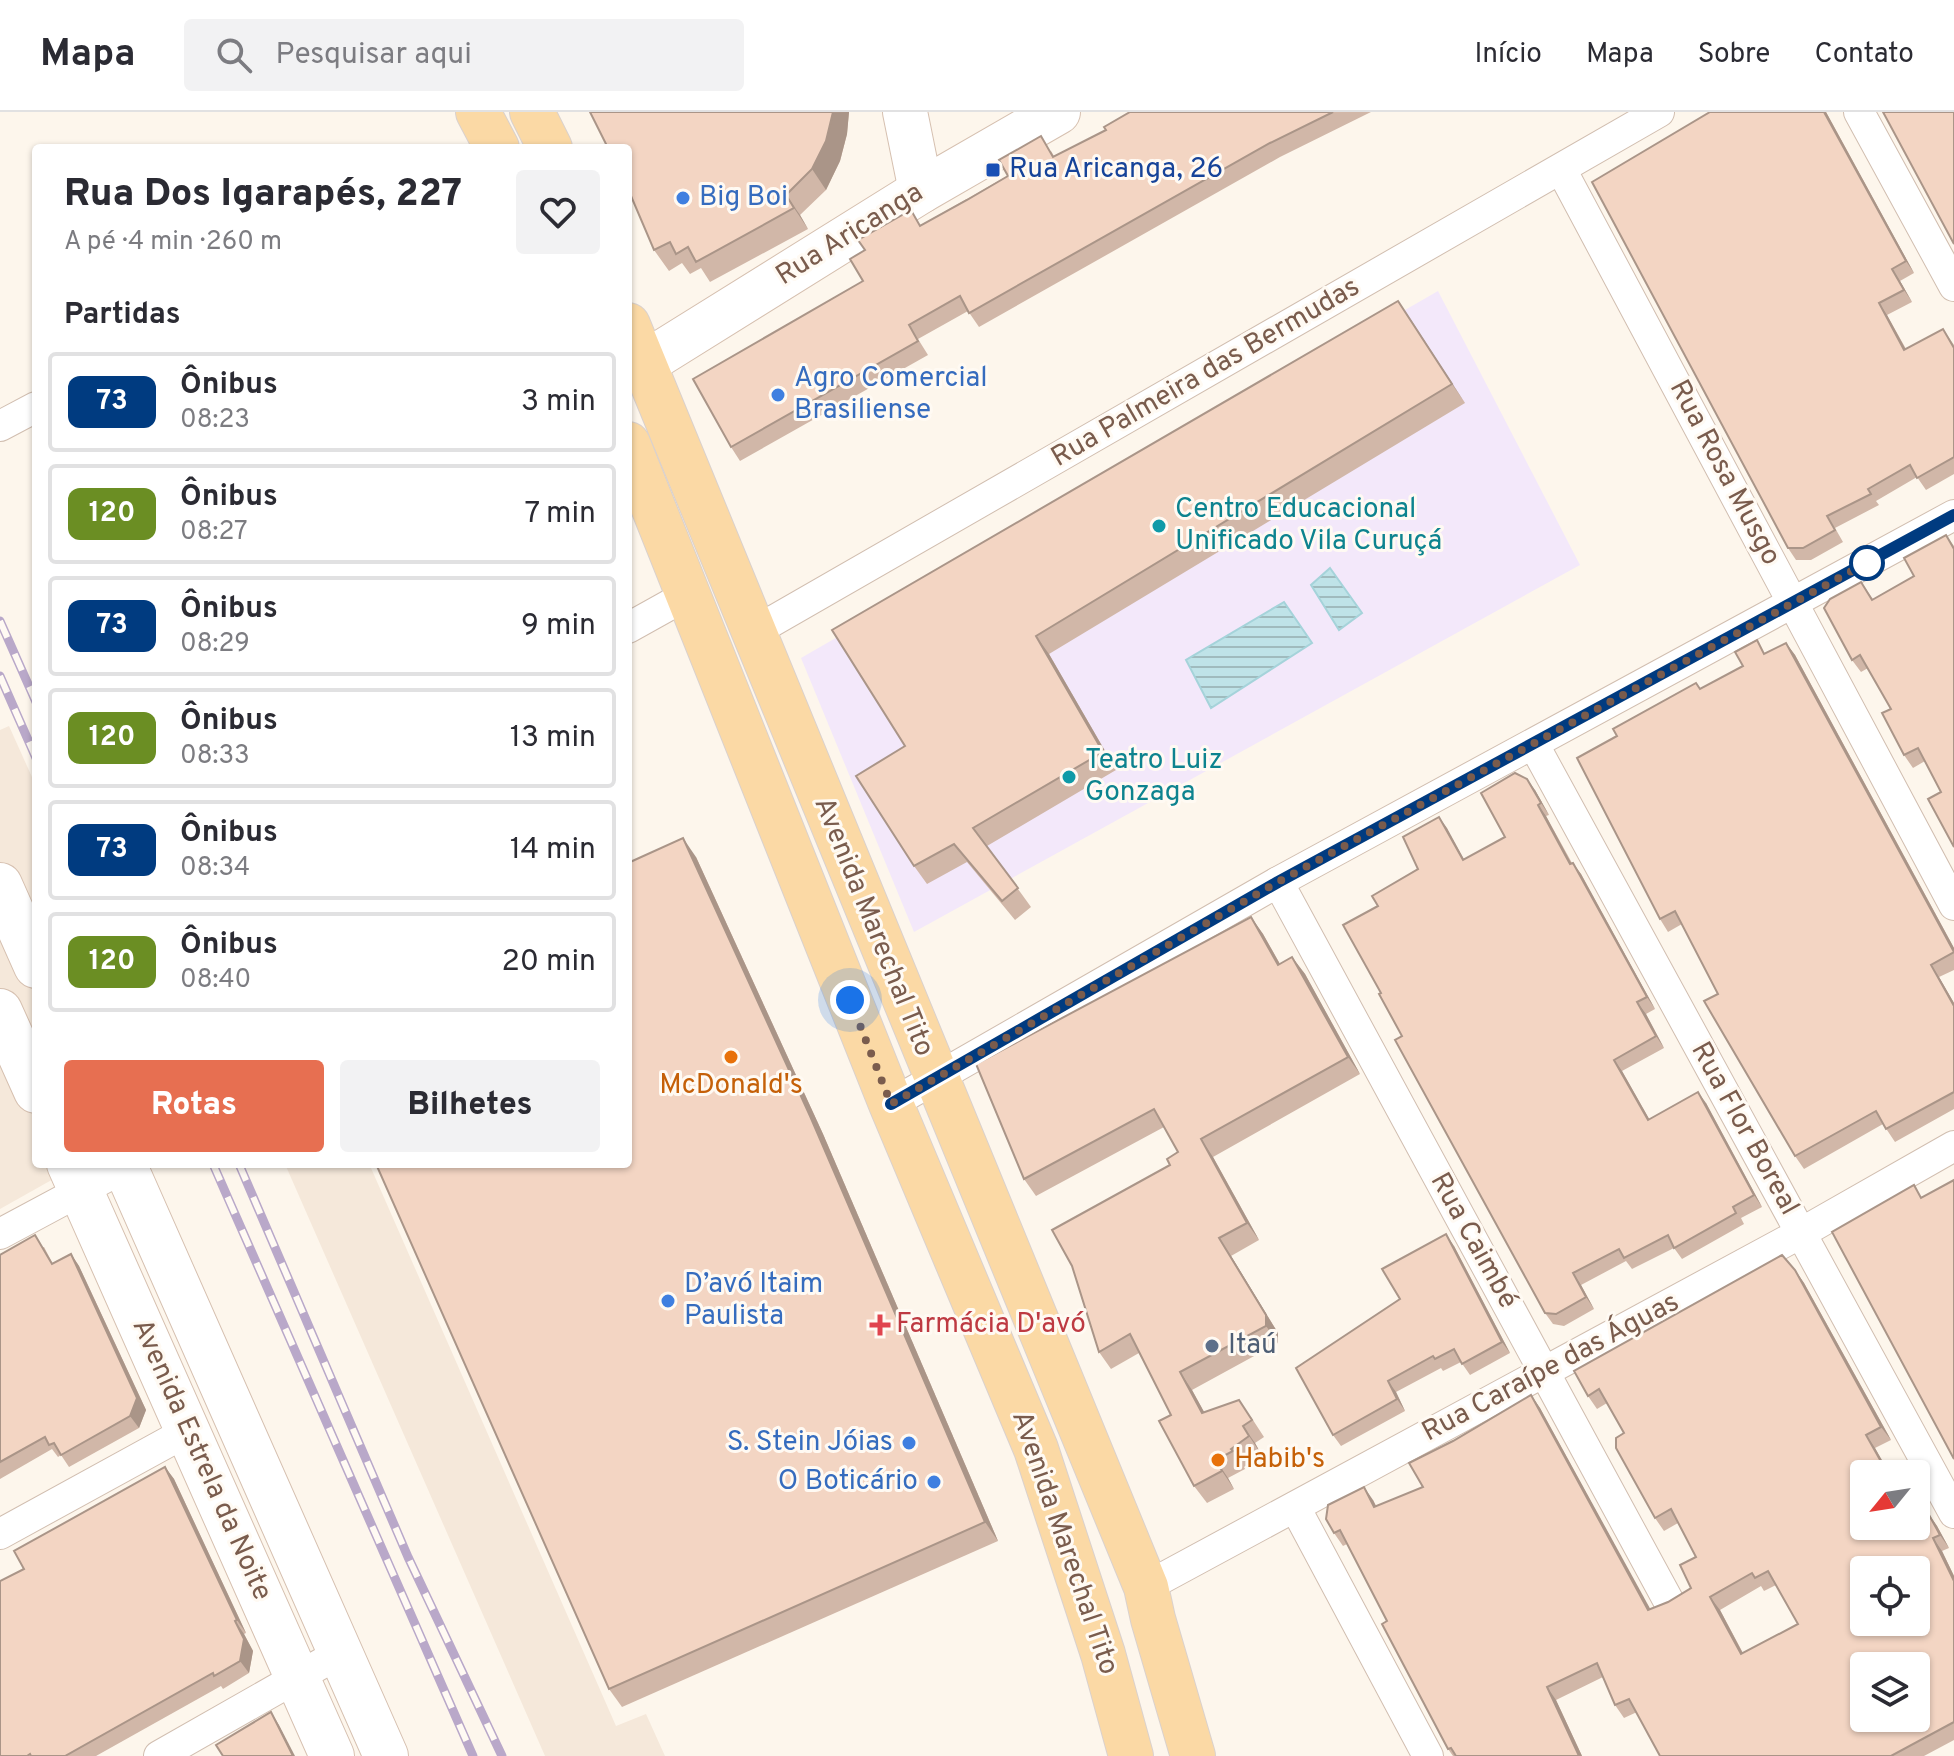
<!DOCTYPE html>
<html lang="pt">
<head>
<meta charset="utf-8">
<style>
  body { margin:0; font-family:Overpass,sans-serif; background:#f2f2f3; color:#2b2b33; height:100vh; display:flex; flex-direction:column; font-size:30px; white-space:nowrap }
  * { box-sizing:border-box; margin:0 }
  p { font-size:26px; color:#7c7c81 }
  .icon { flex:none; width:44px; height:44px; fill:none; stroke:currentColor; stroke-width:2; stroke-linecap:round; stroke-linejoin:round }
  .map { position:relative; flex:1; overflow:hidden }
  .drawer { position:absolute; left:32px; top:32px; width:600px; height:1024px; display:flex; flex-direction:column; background:#fff; border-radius:8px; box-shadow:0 2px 6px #0004 }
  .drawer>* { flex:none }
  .badge { padding:0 16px; border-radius:12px; font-size:28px; line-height:52px }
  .needle { width:52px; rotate:240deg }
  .buttons { position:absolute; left:1850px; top:1348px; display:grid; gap:16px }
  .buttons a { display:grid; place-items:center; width:80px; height:80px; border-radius:8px; background:#fff; box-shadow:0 2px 6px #0004; font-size:40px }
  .you { position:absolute; width:40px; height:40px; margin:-20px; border:6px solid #fff; border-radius:50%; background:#1a73e8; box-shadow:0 0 0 12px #1a73e833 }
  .map>.badge { position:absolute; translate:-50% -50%; box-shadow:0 0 0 4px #fff }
  h2 { padding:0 32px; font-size:30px; line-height:72px }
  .round { display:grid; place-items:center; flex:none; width:84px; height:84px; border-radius:8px; background:#f2f2f3 }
  .headline { display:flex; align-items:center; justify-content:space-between; height:136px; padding:0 32px }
  h1 { font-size:38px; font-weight:800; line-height:60px }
  .primary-button { display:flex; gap:16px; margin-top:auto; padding:16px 32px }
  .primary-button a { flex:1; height:92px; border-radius:8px; background:#e76f51; color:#fff; font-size:32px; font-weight:800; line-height:92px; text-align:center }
  .primary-button a+a { background:#f2f2f3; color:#2b2b33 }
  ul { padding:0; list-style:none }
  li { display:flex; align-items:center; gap:24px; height:100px; margin:0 16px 12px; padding:0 16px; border:4px solid #e1e1e2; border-radius:8px }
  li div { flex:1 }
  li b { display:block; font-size:30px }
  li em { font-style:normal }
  li .badge { min-width:88px; font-weight:700; text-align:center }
  header { display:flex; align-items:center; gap:48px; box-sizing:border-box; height:112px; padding:0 40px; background:#fff; border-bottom:2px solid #e1e1e2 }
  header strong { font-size:38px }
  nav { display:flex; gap:44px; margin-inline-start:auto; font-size:28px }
  .search { width:560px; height:72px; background:#f2f2f3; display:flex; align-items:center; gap:20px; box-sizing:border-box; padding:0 28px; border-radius:8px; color:#7c7c81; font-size:30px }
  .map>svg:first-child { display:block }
  .residential { fill:#f5e8da }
  .education { fill:#f3e8fa }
  .water { fill:url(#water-rules); stroke:#a5d3da; stroke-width:2 }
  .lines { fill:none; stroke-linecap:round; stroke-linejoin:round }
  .street-casing { stroke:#d1beb0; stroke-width:32 }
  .secondary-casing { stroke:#d6c0b0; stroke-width:46 }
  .primary-casing { stroke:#dad1cd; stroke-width:46 }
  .street { stroke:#fff; stroke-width:30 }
  .secondary { stroke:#fff; stroke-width:44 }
  .primary { stroke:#fbd9a5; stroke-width:44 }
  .rail-casing { stroke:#b9a8c9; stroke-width:9 }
  .rail { stroke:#fffaf3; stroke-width:6; stroke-dasharray:18; stroke-linecap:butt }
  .wall { fill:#d1b7a8; fill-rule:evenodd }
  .shaded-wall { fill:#aa9588 }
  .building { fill:#f3d5c3; stroke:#aa9588; stroke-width:2; fill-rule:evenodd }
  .line-casing { stroke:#fff; stroke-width:18 }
  .line { stroke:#003b80; stroke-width:12 }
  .walk { stroke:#7a5c4d; stroke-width:8; stroke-dasharray:0 14.4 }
  .transit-dot { fill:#1a4fb4; stroke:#fffaf3; stroke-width:3 }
  .shop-dot { fill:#3f7fe0; stroke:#fffaf3; stroke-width:3 }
  .culture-dot { fill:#0f9aa8; stroke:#fffaf3; stroke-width:3 }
  .stop-dot { fill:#fff; stroke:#003b80; stroke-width:4 }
  .food-dot { fill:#e8710a; stroke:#fffaf3; stroke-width:3 }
  .health-dot { fill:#e0444e; stroke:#fffaf3; stroke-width:3 }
  .service-dot { fill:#5c6f8a; stroke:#fffaf3; stroke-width:3 }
  .labels { text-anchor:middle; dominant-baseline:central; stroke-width:6; stroke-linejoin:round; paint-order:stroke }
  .transit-label { font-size:28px; fill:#164399; stroke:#fffaf3; text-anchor:start }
  .shop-label { font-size:28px; fill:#366cbe; stroke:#fffaf3; text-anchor:start }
  .street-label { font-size:28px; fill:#7a5c4d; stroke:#fffaf3 }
  .culture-label { font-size:28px; fill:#0d838f; stroke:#fffaf3; text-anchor:start }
  .food-label { font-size:28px; fill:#c56008; stroke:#fffaf3 }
  .health-label { font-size:28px; fill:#be3a42; stroke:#fffaf3; text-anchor:start }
  .service-label { font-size:28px; fill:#4e5e75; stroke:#fffaf3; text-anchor:start }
</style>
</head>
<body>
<header>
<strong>Mapa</strong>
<div class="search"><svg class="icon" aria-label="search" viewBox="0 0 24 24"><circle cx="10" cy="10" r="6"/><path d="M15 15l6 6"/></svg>Pesquisar aqui</div>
<nav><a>Início</a><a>Mapa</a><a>Sobre</a><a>Contato</a></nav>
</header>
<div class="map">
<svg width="1954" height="1644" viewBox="0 0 1954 1644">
  <defs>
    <pattern id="water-rules" width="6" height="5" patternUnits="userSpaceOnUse" patternTransform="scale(2)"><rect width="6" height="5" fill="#bfe3e8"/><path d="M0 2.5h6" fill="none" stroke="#a0bbbe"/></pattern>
  </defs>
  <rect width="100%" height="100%" fill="#fdf6ec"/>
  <g class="residential">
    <polygon points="9,614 36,674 36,1052 80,1052 0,1097 0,618"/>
    <polygon points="285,1052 379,1052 371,1056 616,1614 646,1602 665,1644 545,1644"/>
  </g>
  <polygon class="education" points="1438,179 1580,453 914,820 801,546"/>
  <g class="water">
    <polygon points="1330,456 1362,501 1339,518 1311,473"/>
    <polygon points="1284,490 1312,531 1211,596 1186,548"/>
  </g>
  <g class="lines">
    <defs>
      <g id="street">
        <polyline points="1859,0 1954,174"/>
        <polyline points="1561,57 1954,793"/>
        <polyline points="0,314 36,295"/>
        <polyline points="628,516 689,482"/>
        <polyline points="752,521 1659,0"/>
        <polyline points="1534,633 1954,1401"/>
        <polyline points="1278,770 1668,1488"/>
        <polyline points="891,992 1278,770 1954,403"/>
        <polyline points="0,1122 125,1055"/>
        <polyline points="1295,1395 1428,1644"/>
        <polyline points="0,1422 188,1319"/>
        <polyline points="1146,1475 1801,1121 1954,1034"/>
        <polyline points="159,1644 340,1541"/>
      </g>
      <g id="secondary">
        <polyline points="905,0 921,79"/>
        <polyline points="645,251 921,79 1058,0"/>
        <polyline points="0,773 36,854"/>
        <polyline points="0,899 36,979"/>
        <polyline points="69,1052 332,1644"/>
        <polyline points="124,1052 386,1644"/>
      </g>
      <g id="primary">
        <polyline points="478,0 497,36"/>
        <polyline points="532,0 550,36"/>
        <polyline points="628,213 1146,1475 1153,1507 1193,1644"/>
        <polyline points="628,332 891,992 1036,1337 1103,1542 1131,1644"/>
      </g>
    </defs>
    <use href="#street" class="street-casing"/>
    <use href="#secondary" class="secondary-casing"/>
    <use href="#primary" class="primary-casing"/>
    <use href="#street" class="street"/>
    <use href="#secondary" class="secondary"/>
    <use href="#primary" class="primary"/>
    <defs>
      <g id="rail">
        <polyline points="0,509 36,590"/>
        <polyline points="0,564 36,646"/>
        <polyline points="213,1052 473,1644"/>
        <polyline points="239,1052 408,1445 502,1644"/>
      </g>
    </defs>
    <use href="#rail" class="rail-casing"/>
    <use href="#rail" class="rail"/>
  </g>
  <g class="wall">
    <polygon points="590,0 849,0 847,22 840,49 826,78 800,103 808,117 710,170 701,156 690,162 682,151 669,159 654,138 628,77"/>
    <polygon points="1130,0 1371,0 1280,45 979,215 968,199 918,227 928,243 740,349 731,335 863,169 921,113 1051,39 1054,44 1106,18"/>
    <polygon points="1710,0 1826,0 1914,161 1900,169 1912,190 1887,203 1906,237 1943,217 1954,233 1954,362 1926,378 1917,365 1876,389 1879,393 1835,416 1843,430 1811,448 1796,448 1788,436"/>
    <polygon points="1398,189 1465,291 1049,542 1116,658 987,734 1031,795 1015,808 967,750 927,772 914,754 905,634"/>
    <polygon points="1946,423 1954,434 1954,735 1941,680 1925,649 1913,656 1904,643 1891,597 1868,556 1861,560 1852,548 1861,470 1873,487 1914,464"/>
    <polygon points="1786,531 1795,543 1954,836 1954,858 1939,865 1954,891 1954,997 1895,1030 1883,1012 1804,1057 1795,1044 1718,882 1682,812 1668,820 1660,807 1617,624 1696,571 1700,577"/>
    <polygon points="1535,678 1549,703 1546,704 1572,751 1581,762 1655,897 1646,902 1664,936 1622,959 1649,1007 1706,991 1762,1095 1741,1106 1744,1112 1682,1147 1674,1136 1632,1157 1626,1149 1581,1173 1594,1197 1564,1214 1553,1212 1545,1201 1402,924 1381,881 1378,794 1418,757 1439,705 1464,748 1505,725"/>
    <polygon points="696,745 823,1022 998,1429 622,1595 609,1577 628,1052"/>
    <polygon points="1251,805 1263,822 1280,852 1292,845 1305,862 1360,962 1213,1045 1259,1128 1231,1144 1278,1221 1278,1231 1192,1278 1204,1300 1251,1305 1264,1325 1255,1331 1261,1342 1244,1355 1245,1357 1228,1366 1234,1377 1207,1391 1194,1374 1171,1303 1139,1241 1111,1257 1099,1240 1170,1053 1178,1040 1164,1015 1036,1084 1024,1067"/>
    <polygon points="1454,1134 1510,1241 1470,1263 1461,1250 1443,1259 1441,1256 1396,1280 1405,1299 1341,1334 1333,1323 1400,1187"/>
    <polygon points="44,1135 53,1152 71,1142 79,1154 146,1298 139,1316 69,1355 61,1343 58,1345 52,1337 0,1367 0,1143"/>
    <path d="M1795,1158L1804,1171L1891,1328L1875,1336L1916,1414L1928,1401L1937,1414L1949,1436L1942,1439L1954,1464V1628L1924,1644H1660L1637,1600L1624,1606L1615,1593L1603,1565L1556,1588L1582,1644H1453L1448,1637L1387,1509L1347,1432L1343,1434L1334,1421L1373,1388L1376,1394L1423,1375L1453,1329L1531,1283L1540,1296L1650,1498L1668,1490L1691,1476L1696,1445L1678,1411L1664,1419L1655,1406L1624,1321L1607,1291L1597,1297L1588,1284ZM1776,1473L1798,1512L1743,1541L1720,1498L1761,1474L1764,1479Z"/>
    <polygon points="165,1355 174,1367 246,1521 244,1522 253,1539 249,1561 223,1577 221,1574 96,1644 0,1644 24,1457"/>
  </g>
  <g class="shaded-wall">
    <polygon points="833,0 849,0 847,22 840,49 826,78 812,57"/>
    <polygon points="1824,0 1826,0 1914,161 1906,149"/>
    <polygon points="786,83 800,103 808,117 794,96"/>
    <polygon points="1892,157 1900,169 1912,190 1904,178"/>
    <polygon points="1398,189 1411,208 1465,291 1452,272"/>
    <polygon points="1879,191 1887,203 1912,249 1904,238"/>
    <polygon points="1036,524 1049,542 1116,658 1103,640"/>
    <polygon points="1786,531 1795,543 1954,836 1954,840"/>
    <polygon points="1527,667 1535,678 1549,703 1541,691"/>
    <polygon points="1538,693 1546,704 1578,764 1570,752"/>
    <polygon points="1439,705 1447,716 1471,760 1463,748"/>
    <polygon points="683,726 696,745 823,1022 998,1429 985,1410"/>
    <polygon points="1573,751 1581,762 1655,897 1647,885"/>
    <polygon points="1251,805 1263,822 1290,870 1278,853"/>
    <polygon points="1292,845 1305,862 1360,962 1348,945"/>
    <polygon points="1931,853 1939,865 1954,891 1954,894"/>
    <polygon points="1637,890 1646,902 1664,936 1656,924"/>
    <polygon points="1614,948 1622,959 1656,1019 1648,1008"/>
    <polygon points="1698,980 1706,991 1762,1095 1754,1083"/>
    <polygon points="1201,1027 1213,1045 1259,1128 1247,1111"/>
    <polygon points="1446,1122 1454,1134 1510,1241 1502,1230"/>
    <polygon points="1219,1126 1231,1144 1278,1221 1278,1231 1266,1214"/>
    <polygon points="71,1142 79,1154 146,1298 139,1316 130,1304"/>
    <polygon points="1795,1158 1804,1171 1891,1328 1881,1315"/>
    <polygon points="1573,1161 1581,1173 1594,1197 1586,1185"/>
    <polygon points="1180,1260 1192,1278 1214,1318 1202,1301"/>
    <polygon points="1388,1269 1396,1280 1405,1299 1397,1287"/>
    <polygon points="1531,1283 1540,1296 1658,1511 1648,1498"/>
    <polygon points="1243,1314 1255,1331 1261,1342 1249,1324"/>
    <polygon points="1866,1323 1875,1336 1890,1362 1888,1362"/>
    <polygon points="1216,1348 1228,1366 1234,1377 1222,1359"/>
    <polygon points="165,1355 174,1367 246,1521 237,1508"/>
    <polygon points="1364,1375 1373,1388 1383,1408 1374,1395"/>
    <polygon points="1928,1401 1937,1414 1949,1436 1940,1423"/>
    <polygon points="1933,1426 1942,1439 1954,1464 1954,1469"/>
    <polygon points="1710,1485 1720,1498 1750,1555 1741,1542"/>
    <polygon points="235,1509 244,1522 253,1539 249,1561 240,1549"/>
    <polygon points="1547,1575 1556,1588 1582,1644 1579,1644"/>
    <polygon points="271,1600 279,1613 295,1644 293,1644"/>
  </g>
  <g class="building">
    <polygon points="590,0 833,0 826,29 812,57 786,83 794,96 696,150 688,135 676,142 670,130 654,138 628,77 628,36 608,36"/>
    <polygon points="1130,0 1333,0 1270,31 969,201 960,184 909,213 918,229 731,335 693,267 863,169 850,147 865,138 858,128 911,98 920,114 967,88 1008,64 999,48 1041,24 1053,45 1106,18 1104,15"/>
    <polygon points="1710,0 1824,0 1906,149 1892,157 1904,178 1879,191 1904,238 1943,217 1954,236 1954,345 1917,366 1910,353 1868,377 1871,382 1827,404 1835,418 1803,436 1788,436 1592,70"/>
    <polygon points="1883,0 1954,0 1954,132"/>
    <polygon points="1398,189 1452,272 1036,524 1103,640 973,716 1018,776 1002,789 954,732 914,754 856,664 905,634 832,518"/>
    <polygon points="1946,423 1954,437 1954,735 1928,687 1941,680 1918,636 1904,643 1882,601 1891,597 1860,543 1852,548 1824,496 1830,487 1861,470 1872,488 1914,464 1904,446"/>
    <polygon points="1757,528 1764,542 1786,531 1954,840 1931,853 1954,894 1954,980 1886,1017 1876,999 1795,1044 1704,889 1718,882 1675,799 1660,807 1577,646 1617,624 1613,617 1696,571 1700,577 1743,554 1735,540"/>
    <polygon points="1515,661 1527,667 1541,691 1538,693 1570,752 1573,751 1647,885 1637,890 1656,924 1614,948 1648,1008 1698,980 1754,1083 1733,1095 1736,1101 1674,1136 1668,1123 1624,1146 1619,1137 1573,1161 1586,1185 1556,1202 1545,1201 1395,928 1402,924 1379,882 1381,881 1343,813 1378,794 1372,784 1418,757 1403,725 1439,705 1463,748 1505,725 1481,681"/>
    <polygon points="683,726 810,1004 985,1410 609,1577 376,1052 628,1052 628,751"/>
    <polygon points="1251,805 1278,853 1292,845 1348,945 1201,1027 1247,1111 1219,1126 1266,1203 1266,1214 1180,1260 1202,1301 1239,1288 1252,1308 1243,1314 1249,1324 1231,1337 1233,1339 1216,1348 1222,1359 1194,1374 1159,1309 1171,1303 1130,1222 1099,1240 1072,1154 1052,1118 1170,1053 1167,1047 1178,1040 1154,997 1024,1067 976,952"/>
    <polygon points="1954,1068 1954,1347 1832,1120 1914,1073 1921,1086"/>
    <polygon points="1446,1122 1502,1230 1462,1252 1454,1237 1435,1247 1433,1244 1388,1269 1397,1287 1333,1323 1296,1256 1400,1187 1382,1157"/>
    <polygon points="35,1123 52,1152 71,1142 137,1286 130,1304 61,1343 54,1331 49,1333 45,1325 0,1350 0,1143"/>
    <path d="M1782,1143L1795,1158L1881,1315L1866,1323L1888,1362H1864V1414H1916V1407L1928,1401L1940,1423L1933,1426L1954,1469V1610L1891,1644H1660L1629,1587L1615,1593L1597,1551L1547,1575L1579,1644H1456L1451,1636L1448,1637L1382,1512L1387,1509L1340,1418L1334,1421L1326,1407L1328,1393L1364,1375L1374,1395L1423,1375L1409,1351L1453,1329L1531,1283L1648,1498L1668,1490L1691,1476L1680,1453L1696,1445L1671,1397L1655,1406L1616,1336V1326L1624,1321L1599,1277L1588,1284L1574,1259ZM1864,1458H1916V1510H1864ZM1768,1459L1798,1512L1741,1542L1710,1485L1752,1461L1755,1466ZM1864,1554H1916V1606H1864Z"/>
    <polygon points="165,1355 237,1508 235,1509 244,1527 240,1549 214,1564 213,1561 65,1644 31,1644 30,1642 27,1644 0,1644 0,1469 24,1457 14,1439"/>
    <polygon points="271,1600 293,1644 223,1644 216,1633"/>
  </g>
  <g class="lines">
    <defs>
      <polyline id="line" points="891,992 1278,770 1954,403"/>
    </defs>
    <use href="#line" class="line-casing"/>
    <use href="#line" class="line"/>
    <polyline class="walk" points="850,888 891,992 1278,770 1874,447 1867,451"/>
  </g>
  <rect class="transit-dot" x="985" y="50" width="16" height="16" rx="4"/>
  <g class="shop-dot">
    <circle cx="683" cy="86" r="8"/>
    <circle cx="778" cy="283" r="8"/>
    <circle cx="668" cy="1189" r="8"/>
    <circle cx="909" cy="1331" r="8"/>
    <circle cx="934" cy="1370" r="8"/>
  </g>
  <g class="culture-dot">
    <circle cx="1159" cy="414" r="8"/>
    <circle cx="1069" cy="665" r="8"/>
  </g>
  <circle class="stop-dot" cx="1867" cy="451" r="16"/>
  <g class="food-dot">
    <circle cx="731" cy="945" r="8"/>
    <circle cx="1218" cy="1348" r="8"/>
  </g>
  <path class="health-dot" d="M876 1201h8v8h8v8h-8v8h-8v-8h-8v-8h8z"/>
  <circle class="service-dot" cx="1212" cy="1234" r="8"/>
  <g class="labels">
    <g class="transit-label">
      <text x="1009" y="58">Rua Aricanga, 26</text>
    </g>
    <g class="shop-label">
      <text x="699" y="86">Big Boi</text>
      <text x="794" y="267">Agro Comercial<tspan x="794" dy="32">Brasiliense</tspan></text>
      <text x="684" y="1173">D’avó Itaim<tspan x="684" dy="32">Paulista</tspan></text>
      <text x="893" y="1331" text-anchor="end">S. Stein Jóias</text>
      <text x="918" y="1370" text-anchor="end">O Boticário</text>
    </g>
    <g class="street-label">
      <text transform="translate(850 123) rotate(-32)">Rua Aricanga</text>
      <text transform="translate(1206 261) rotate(-30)">Rua Palmeira das Bermudas</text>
      <text transform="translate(1724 361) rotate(62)">Rua Rosa Musgo</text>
      <text transform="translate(873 815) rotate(68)">Avenida Marechal Tito</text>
      <text transform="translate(1744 1017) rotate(61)">Rua Flor Boreal</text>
      <text transform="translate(1473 1129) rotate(61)">Rua Caimbé</text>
      <text transform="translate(1551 1256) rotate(-28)">Rua Caraípe das Águas</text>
      <text transform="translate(201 1348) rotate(66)">Avenida Estrela da Noite</text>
      <text transform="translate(1064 1431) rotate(71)">Avenida Marechal Tito</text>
    </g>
    <g class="culture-label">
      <text x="1175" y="398">Centro Educacional<tspan x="1175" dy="32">Unificado Vila Curuçá</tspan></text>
      <text x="1085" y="649">Teatro Luiz<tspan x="1085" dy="32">Gonzaga</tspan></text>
    </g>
    <g class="food-label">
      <text x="731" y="974">McDonald's</text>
      <text x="1234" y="1348" text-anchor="start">Habib's</text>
    </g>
    <g class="health-label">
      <text x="896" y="1213">Farmácia D'avó</text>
    </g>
    <g class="service-label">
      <text x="1228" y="1234">Itaú</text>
    </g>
  </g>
</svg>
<div class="buttons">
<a><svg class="needle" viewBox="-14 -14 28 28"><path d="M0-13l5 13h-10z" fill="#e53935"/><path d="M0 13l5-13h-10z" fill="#7c7c81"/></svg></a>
<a><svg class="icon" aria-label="locate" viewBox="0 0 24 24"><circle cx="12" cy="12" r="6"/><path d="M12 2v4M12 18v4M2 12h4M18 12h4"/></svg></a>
<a><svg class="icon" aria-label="layers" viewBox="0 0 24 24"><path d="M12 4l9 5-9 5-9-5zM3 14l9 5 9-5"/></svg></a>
</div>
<div class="you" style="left:850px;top:888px"></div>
<section class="drawer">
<div class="headline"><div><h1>Rua Dos Igarapés, 227</h1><p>A pé · 4 min · 260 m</p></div><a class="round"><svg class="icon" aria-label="heart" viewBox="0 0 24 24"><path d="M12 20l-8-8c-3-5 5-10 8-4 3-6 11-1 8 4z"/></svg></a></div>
<h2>Partidas</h2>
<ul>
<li><span class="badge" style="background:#003b80;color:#fff">73</span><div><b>Ônibus</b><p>08:23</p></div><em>3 min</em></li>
<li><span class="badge" style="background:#6b8e23;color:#fff">120</span><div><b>Ônibus</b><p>08:27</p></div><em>7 min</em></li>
<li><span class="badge" style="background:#003b80;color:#fff">73</span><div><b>Ônibus</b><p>08:29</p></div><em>9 min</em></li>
<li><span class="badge" style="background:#6b8e23;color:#fff">120</span><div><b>Ônibus</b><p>08:33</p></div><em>13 min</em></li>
<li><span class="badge" style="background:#003b80;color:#fff">73</span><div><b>Ônibus</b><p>08:34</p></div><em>14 min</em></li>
<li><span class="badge" style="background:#6b8e23;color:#fff">120</span><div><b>Ônibus</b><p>08:40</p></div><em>20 min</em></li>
</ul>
<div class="primary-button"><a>Rotas</a><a>Bilhetes</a></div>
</section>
</div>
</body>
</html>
